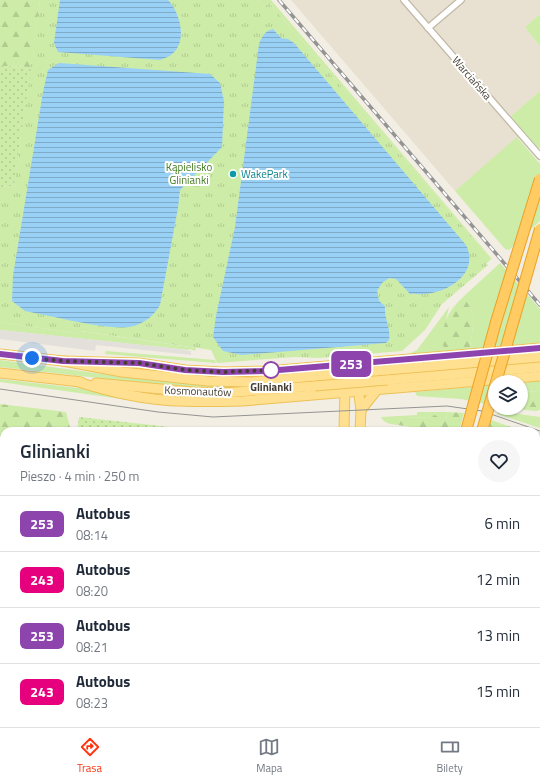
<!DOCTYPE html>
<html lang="pl">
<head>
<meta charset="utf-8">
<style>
  body { margin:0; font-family:"Titillium Web",sans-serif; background:#f6f6f7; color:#1f2937; height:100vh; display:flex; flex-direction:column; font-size:15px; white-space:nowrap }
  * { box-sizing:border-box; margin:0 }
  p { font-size:13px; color:#747a83 }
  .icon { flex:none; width:22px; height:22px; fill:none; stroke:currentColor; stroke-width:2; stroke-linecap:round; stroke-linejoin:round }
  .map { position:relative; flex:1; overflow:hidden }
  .drawer { position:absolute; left:0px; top:427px; width:540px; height:300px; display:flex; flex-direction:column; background:#fff; border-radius:12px 12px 0 0; box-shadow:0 1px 3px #0004 }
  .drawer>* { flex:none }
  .badge { padding:0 8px; border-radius:6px; font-size:14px; line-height:26px }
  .tools { position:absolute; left:488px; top:375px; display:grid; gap:8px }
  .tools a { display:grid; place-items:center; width:40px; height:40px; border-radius:50%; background:#fff; box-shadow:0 1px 3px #0004; font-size:20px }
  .you { position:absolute; width:20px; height:20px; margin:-10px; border:3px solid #fff; border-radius:50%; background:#1a73e8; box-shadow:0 0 0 6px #1a73e833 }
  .map>.badge { position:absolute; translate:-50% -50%; box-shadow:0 0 0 2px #fff }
  .round { display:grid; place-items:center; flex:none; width:42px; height:42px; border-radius:21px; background:#f6f6f7 }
  .head { display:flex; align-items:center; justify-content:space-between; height:68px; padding:0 20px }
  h1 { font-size:19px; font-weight:600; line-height:30px }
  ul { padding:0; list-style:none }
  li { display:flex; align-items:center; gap:12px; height:56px; padding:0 20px; border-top:1px solid #e0e1e3 }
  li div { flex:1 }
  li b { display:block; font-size:15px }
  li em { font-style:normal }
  li .badge { min-width:44px; font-weight:700; text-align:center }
  .dock { display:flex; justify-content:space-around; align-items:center; height:56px; border-top:1px solid #e0e1e3; background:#fff; font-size:11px; color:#747a83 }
  .dock a { display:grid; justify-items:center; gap:2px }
  .dock .on { color:#ff330e }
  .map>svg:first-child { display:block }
  .residential { fill:#e8e1d1 }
  .commercial { fill:#f8e5cc }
  .industrial { fill:#e5dfd9 }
  .grass { fill:#cdeca8 }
  .forest { fill:url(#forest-firs) }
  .park { fill:url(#park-tufts) }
  .garden { fill:url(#garden-dots) }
  .parking { fill:#e3e0dc }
  .water { fill:url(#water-rules) }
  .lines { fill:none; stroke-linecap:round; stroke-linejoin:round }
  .stream { stroke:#99d0f6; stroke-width:2 }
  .minor-casing { stroke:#c2b9a8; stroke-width:8 }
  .tertiary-casing { stroke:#c2b9a8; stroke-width:9 }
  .primary-casing { stroke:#edc157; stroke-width:11 }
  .motorway-casing { stroke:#eaa226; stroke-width:12 }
  .minor { stroke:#fff; stroke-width:5.5 }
  .tertiary { stroke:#fff; stroke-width:7 }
  .primary { stroke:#ffe090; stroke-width:9 }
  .motorway { stroke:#ffcb62; stroke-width:10 }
  .tram { stroke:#949494; stroke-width:1 }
  .rail-casing { stroke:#949494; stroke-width:3.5 }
  .rail { stroke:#fff; stroke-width:2; stroke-dasharray:6; stroke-linecap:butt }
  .primary-bridge-casing { stroke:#edc157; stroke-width:11; stroke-linecap:butt }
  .motorway-bridge-casing { stroke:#eaa226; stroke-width:12; stroke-linecap:butt }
  .primary-bridge { stroke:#ffe090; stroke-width:9 }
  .motorway-bridge { stroke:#ffcb62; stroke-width:10 }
  .line-casing { stroke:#fff; stroke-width:9 }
  .line { stroke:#8e44ad; stroke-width:6 }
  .walk { stroke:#463e33; stroke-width:4; stroke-dasharray:0 7.2 }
  .culture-dot { fill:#0f9aa8; stroke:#fff; stroke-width:1.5 }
  .stop-dot { fill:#fff; stroke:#8e44ad; stroke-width:2 }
  .labels { text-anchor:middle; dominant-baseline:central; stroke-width:4; stroke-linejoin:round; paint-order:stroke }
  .street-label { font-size:11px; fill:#463e33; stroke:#fff }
  .park-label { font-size:11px; fill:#447c22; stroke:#fff }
  .culture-label { font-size:11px; fill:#0d838f; stroke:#fff; text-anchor:start }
  .stop-label { font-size:11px; font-weight:bold; fill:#463e33; stroke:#fff }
</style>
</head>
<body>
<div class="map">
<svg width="540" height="727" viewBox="0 0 540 727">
  <defs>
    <pattern id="forest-firs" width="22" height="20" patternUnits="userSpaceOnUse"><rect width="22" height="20" fill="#cdeca8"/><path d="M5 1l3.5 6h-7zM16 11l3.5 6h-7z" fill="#b1cb91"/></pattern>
    <pattern id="park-tufts" width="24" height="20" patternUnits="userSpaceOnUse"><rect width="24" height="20" fill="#cdeca8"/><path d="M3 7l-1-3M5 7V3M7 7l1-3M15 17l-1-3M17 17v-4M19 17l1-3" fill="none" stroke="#b1cb91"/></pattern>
    <pattern id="garden-dots" width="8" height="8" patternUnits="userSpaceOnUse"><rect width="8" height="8" fill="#cdeca8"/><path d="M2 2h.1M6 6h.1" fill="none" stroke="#b1cb91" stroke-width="1.8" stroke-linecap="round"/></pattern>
    <pattern id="water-rules" width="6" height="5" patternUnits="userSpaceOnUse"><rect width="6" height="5" fill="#99d0f6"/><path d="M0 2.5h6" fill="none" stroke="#7faac8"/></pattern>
  </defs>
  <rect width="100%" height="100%" fill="#f3eee3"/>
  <polygon class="residential" points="291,0 540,0 540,14 525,27 540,47 540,91 510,117 524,133 455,191"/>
  <g class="commercial">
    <polygon points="0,566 4,567 4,639 0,639"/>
    <polygon points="536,576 540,576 540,727 504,727 504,723 536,723"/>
  </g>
  <polygon class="industrial" points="536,446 540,447 540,576 536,576"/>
  <g class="grass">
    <polygon points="258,0 271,0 492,259 491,259 269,3 264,7"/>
    <polygon points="540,14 540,47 525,27"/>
    <polygon points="540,91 540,147 539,150 510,117"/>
    <polygon points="517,137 540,164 540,221 509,250 505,249 455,191"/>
    <path d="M500,263L540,309V343L470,349C472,326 479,316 463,297Z"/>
    <polygon points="449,307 445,324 444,352 407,355 417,350"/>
    <polygon points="0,322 80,334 80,331 196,348 195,351 190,349 189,350 0,330"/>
    <polygon points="106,351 215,360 216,363 105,354"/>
    <polygon points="0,360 110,375 204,385 258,386 315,383 220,389 178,387 0,367"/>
    <polygon points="0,379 87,389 129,398 129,400 0,382"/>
    <polygon points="540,381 540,391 521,392 521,383"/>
    <polygon points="495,385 495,406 461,399 417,396 415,392"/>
    <polygon points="498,411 540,417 540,428 497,414"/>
    <path d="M417,412H448L446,419L434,416L432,418L402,417L398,425C391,424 384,424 381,417L417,415Z"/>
    <polygon points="0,653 4,654 4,723 14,723 11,727 0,722"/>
    <polygon points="217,723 258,723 255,727 215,727"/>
  </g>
  <g class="forest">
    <polygon points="0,0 40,0 31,67 0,66"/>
    <path d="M463,297C479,316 472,326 470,349L444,352C441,327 445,314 463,297Z"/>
    <polygon points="540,391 540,410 536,411 515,409 521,408 521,392"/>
    <polygon points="0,404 66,412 71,431 4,431 4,545 0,544"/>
    <polygon points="448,412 464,413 459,431 437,431 398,425 402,417 431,418 434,415 446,419"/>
    <polygon points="491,420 494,421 522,431 488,431"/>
  </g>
  <polygon class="park" points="40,0 258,0 264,7 269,3 491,259 486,264 488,265 442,304 425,330 402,351 319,358 294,357 217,363 211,350 81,331 80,334 0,322 0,187 14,186"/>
  <g class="garden">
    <polygon points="0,66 31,67 14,186 0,187"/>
    <polygon points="79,417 206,431 77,431"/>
    <polygon points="31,723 217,723 215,727 31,727"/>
  </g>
  <polygon class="parking" points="0,330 172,348 191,351 191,355 96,345 95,351 0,339"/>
  <g class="water">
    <path d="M60,0H168C180,12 188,42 172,54C169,57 164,58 160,60L58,52L54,43Z"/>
    <path d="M273,29L281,38L288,39L294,43L466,245C480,273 448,293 423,294C419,295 415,293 410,294L396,279L389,278L382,283L377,291L379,301L385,306C384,319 391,328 389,340L386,343L242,355L223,351L213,337L216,316L235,227L259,44C262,36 265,31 273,29Z"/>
    <path d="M59,63L210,74L220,83L224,101L222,147L180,190L178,208L160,305C155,314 147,321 137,325C118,334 49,315 25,311L12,301L13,276L43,92L48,70Z"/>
    <polygon points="302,723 364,723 363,727 299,727"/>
  </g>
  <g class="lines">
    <g class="stream">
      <polyline points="253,727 256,723"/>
      <polyline points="288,727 291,723"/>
      <polyline points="370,727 371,723"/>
      <polyline points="433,727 434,723"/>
    </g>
    <defs>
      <g id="minor">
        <polyline points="404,0 540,156"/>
        <polyline points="428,28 461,0"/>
        <polyline points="0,557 4,558"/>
      </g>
      <polyline id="tertiary" points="439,727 440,723"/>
      <g id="primary">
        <polyline points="0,354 63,361 122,372 207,381 252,382 314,376"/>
        <polyline points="63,361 139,363 185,370 223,372 267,371 540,348"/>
        <polyline points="387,370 540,357"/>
        <polyline points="0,373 81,382"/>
        <polyline points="387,380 540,367"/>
        <path d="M75,381C92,386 110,392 129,395C166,403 205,402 243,401L540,376"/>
        <polyline points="96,383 194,392 223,393 315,386"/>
        <polyline points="358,388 361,410 360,431"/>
        <polyline points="361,410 376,391"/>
        <polyline points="344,431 345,388"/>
      </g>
      <g id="motorway">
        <polyline points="264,727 266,723"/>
        <polyline points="277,727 280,723"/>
        <polyline points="397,727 397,723"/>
        <polyline points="415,727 415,723"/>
      </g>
    </defs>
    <use href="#minor" class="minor-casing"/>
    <use href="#tertiary" class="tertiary-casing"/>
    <use href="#primary" class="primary-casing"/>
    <use href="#motorway" class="motorway-casing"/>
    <use href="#minor" class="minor"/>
    <use href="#tertiary" class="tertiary"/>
    <use href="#primary" class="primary"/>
    <use href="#motorway" class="motorway"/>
    <polyline class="tram" points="0,389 158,412 213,417 447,406 482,411 540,431"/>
    <defs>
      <polyline id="rail" points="279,0 540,305"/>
    </defs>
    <use href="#rail" class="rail-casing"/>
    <use href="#rail" class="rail"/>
    <defs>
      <g id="primary-bridge">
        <polyline points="314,376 387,370"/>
        <polyline points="315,386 387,380"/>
      </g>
      <g id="motorway-bridge">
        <polyline points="466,431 496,322 540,179"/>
        <polyline points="482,431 540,229"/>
      </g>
    </defs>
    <use href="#primary-bridge" class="primary-bridge-casing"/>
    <use href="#motorway-bridge" class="motorway-bridge-casing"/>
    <use href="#primary-bridge" class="primary-bridge"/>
    <use href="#motorway-bridge" class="motorway-bridge"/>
  </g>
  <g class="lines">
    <defs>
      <polyline id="line" points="0,354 63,361 139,363 185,370 223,372 267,371 540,348"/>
    </defs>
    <use href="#line" class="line-casing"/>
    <use href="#line" class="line"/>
    <polyline class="walk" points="32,358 63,361 139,363 185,370 223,372 271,370"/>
  </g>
  <circle class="culture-dot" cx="233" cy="174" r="4"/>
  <circle class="stop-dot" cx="271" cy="370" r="8"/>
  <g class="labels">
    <g class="street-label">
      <text transform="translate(472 78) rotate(49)">Warciańska</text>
      <text transform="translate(198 391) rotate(2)">Kosmonautów</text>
    </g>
    <g class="park-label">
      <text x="189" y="167">Kąpielisko<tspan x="189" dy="13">Glinianki</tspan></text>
    </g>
    <g class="culture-label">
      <text x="241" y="174">WakePark</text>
    </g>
    <g class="stop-label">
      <text x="271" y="387">Glinianki</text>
    </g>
  </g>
</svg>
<div class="tools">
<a><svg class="icon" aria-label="layers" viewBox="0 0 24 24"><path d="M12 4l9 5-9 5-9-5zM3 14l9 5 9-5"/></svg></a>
</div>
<div class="you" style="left:32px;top:358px"></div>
<b class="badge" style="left:351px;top:364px;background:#8e44ad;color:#fff">253</b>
<section class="drawer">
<div class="head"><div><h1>Glinianki</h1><p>Pieszo · 4 min · 250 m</p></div><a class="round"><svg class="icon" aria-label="heart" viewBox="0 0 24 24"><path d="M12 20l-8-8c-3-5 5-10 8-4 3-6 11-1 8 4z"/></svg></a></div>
<ul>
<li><span class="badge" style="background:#8e44ad;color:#fff">253</span><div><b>Autobus</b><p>08:14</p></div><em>6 min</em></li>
<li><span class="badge" style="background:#e6007e;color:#fff">243</span><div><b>Autobus</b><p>08:20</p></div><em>12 min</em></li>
<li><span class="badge" style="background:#8e44ad;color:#fff">253</span><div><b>Autobus</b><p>08:21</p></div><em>13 min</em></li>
<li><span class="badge" style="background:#e6007e;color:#fff">243</span><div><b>Autobus</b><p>08:23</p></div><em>15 min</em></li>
</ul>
</section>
</div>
<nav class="dock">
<a class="on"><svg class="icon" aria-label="directions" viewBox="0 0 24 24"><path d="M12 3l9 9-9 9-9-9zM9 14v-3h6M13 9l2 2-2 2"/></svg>Trasa</a>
<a><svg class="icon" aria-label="map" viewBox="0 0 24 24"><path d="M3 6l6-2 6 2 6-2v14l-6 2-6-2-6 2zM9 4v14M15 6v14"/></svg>Mapa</a>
<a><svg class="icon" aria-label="tickets" viewBox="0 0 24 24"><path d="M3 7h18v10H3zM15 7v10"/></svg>Bilety</a>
</nav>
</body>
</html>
